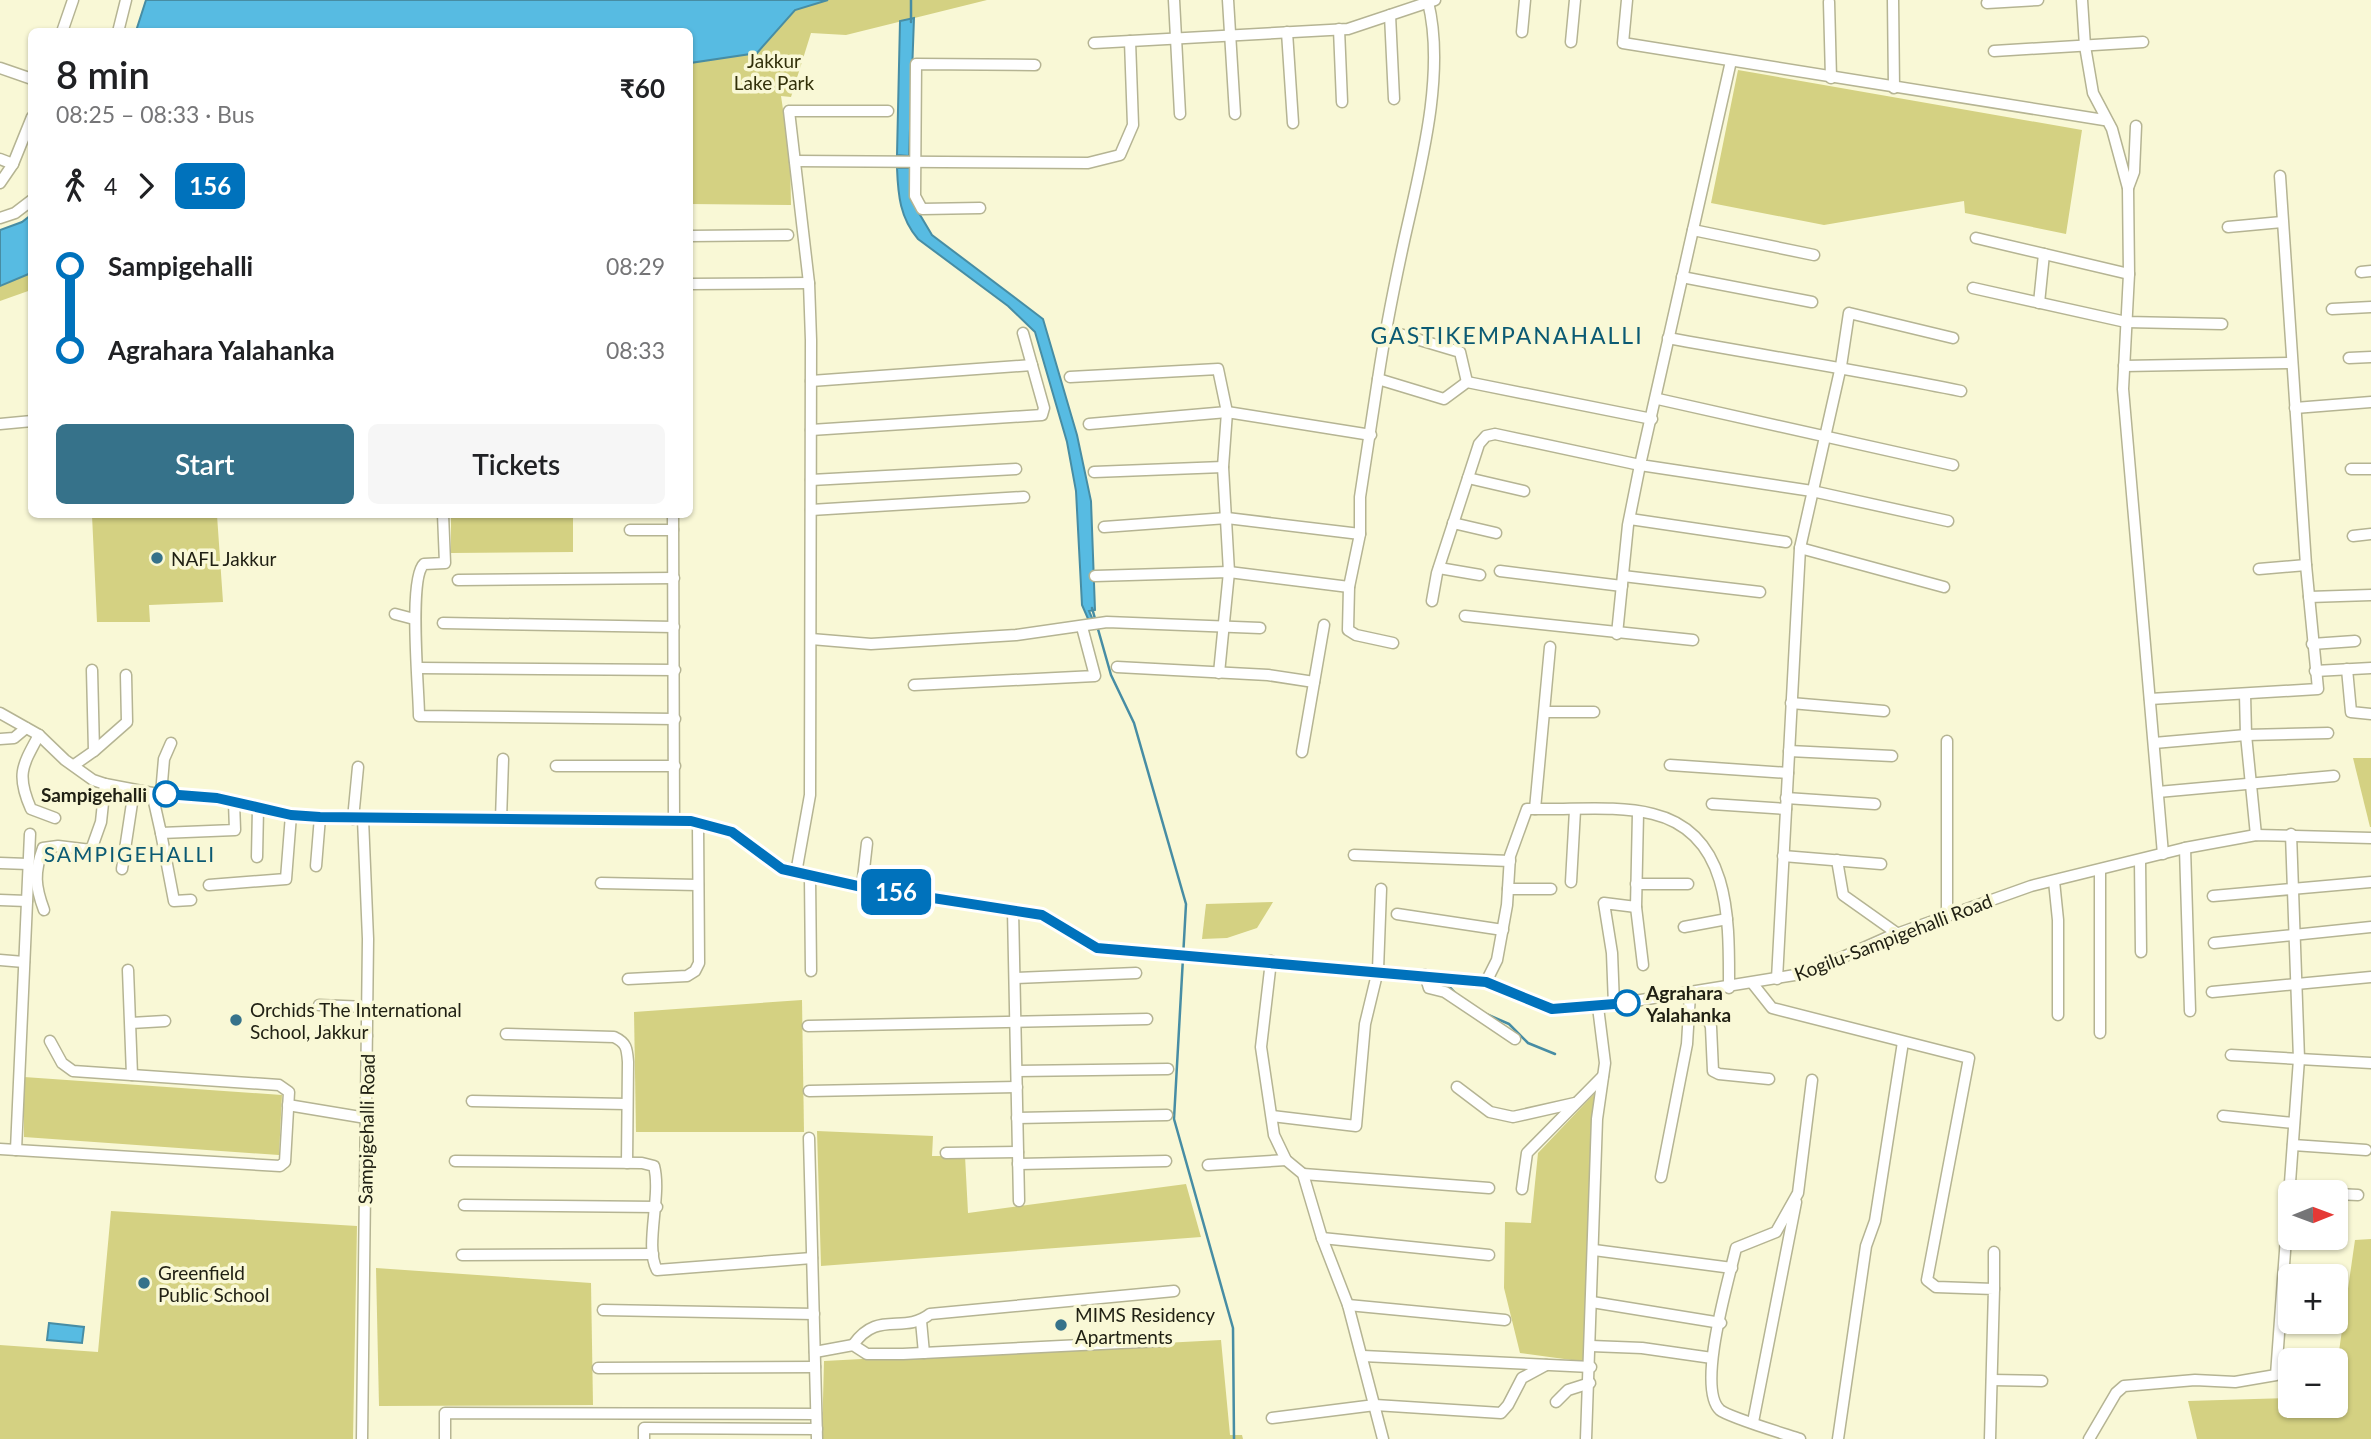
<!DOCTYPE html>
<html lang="en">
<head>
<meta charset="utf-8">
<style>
  body { margin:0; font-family:Lato,sans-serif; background:#f6f6f6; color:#202124; height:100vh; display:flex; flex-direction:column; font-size:26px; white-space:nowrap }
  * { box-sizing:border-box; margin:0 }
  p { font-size:23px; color:#757577 }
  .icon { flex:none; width:38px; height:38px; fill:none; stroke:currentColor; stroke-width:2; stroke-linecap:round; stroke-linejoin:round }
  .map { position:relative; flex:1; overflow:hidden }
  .details { position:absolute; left:28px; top:28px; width:665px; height:490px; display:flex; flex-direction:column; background:#fff; border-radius:10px; box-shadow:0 2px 5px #0004 }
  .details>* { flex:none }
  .badge { padding:0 14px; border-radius:10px; font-size:24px; line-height:46px }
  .needle { width:46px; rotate:89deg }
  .controls { position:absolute; left:2278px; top:1180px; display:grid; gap:14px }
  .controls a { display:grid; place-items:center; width:70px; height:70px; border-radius:10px; background:#fff; box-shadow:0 2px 5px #0004; font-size:35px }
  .map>.badge { position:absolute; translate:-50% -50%; box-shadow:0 0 0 4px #fff }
  .legs { display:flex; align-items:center; gap:10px; height:77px; padding:0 28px; font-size:23px }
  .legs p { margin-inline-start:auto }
  .headline { display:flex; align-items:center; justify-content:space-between; height:119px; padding:0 28px }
  h1 { font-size:38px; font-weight:600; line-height:52px }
  .button { display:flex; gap:14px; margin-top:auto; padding:14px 28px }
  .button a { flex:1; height:80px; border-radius:10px; background:#36728a; color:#fff; font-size:28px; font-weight:600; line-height:80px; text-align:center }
  .button a+a { background:#f6f6f6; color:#202124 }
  ul { padding:0 28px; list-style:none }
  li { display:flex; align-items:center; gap:24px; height:84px; font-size:26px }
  li i { display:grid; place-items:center; width:10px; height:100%; margin:0 9px; background:currentColor }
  li i::after { content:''; width:18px; height:18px; margin:-9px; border:5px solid; border-radius:50%; background:#fff }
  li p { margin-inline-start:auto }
  li:first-child i { background:linear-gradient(#0000 50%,currentColor 0) }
  li:last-child i { background:linear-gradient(currentColor 50%,#0000 0) }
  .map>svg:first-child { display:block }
  .green { fill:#d4d182 }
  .water { fill:#57bbe2; stroke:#478da4; stroke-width:2 }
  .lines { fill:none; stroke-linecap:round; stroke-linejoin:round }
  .stream { stroke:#478da4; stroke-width:2.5 }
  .minor-casing { stroke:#b5b493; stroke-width:13 }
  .minor { stroke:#fff; stroke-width:10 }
  .line-1-casing { stroke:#fff; stroke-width:16 }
  .line-1 { stroke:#0072bc; stroke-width:10 }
  .poi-dot { fill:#36728a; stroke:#f9f8d6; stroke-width:2.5 }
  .stop-1-dot { fill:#fff; stroke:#0072bc; stroke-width:3.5 }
  .labels { text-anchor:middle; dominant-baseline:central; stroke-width:7; stroke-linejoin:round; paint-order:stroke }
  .park-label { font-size:19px; fill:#32300a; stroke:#f9f8d6 }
  .poi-label { font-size:19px; fill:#212114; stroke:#f9f8d6; text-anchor:start }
  .stop-label { font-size:19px; font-weight:bold; fill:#212114; stroke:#f9f8d6; text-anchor:end }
  .street-label { font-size:19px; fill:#212114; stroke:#f9f8d6 }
  .neighbourhood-label { font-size:21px; letter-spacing:2px; fill:#0b5a73; stroke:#f9f8d6 }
  .quarter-label { font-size:23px; letter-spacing:2px; fill:#0b5a73; stroke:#f9f8d6 }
</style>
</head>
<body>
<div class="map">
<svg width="2371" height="1439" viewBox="0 0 2371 1439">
  <rect width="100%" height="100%" fill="#f9f8d6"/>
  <g class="green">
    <polygon points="828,0 987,0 846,35 811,33 791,97 781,96 790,156 791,205 690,204 690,63 757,53 795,10"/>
    <polygon points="1738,70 2082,130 2066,234 1965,213 1964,201 1824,225 1711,203"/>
    <polygon points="31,273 31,290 0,301 0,286"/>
    <polygon points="92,515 217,515 223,602 149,605 150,622 97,622"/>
    <polygon points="451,515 573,515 573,552 451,553"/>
    <polygon points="2353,758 2371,758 2371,827 2370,827"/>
    <polygon points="1273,902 1257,928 1227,938 1202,939 1206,904"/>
    <polygon points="802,1000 804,1132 636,1132 634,1012"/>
    <polygon points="24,1077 282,1095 279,1155 24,1137"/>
    <polygon points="1596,1092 1586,1362 1520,1353 1504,1288 1505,1222 1531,1223 1538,1153"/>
    <polygon points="817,1131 933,1136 932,1156 965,1156 968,1213 1186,1184 1201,1237 821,1266"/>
    <polygon points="111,1211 357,1226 353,1439 0,1439 0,1345 98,1352"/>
    <polygon points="2371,1239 2371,1439 2197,1439 2188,1401 2291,1398 2291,1405 2336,1405 2336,1372 2355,1240"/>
    <polygon points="376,1268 591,1283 593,1405 379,1406"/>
    <polygon points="1221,1340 1230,1435 1242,1435 1243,1439 822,1439 824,1361"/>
  </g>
  <g class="water">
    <polygon points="146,0 828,0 795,10 757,53 690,63 690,32 136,31"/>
    <polygon points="914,18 909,156 897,155 900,21"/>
    <path d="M897,168H910V198L932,235L1043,319L1077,435L1091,501L1095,610L1089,611L1093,620L1089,621L1082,605L1076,491L1067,442L1035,332L1008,306L918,239C900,218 898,195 897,168Z"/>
    <polygon points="31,215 31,273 0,286 0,230 22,222"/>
    <polygon points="49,1323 84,1327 82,1343 47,1340"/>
  </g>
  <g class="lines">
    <g class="stream">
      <polyline points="911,22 911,0"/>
      <polyline points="1092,608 1111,675 1134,723 1186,904 1174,1119 1233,1328 1234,1439"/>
      <polyline points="1446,983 1458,996"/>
      <polyline points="1484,1013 1509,1024 1528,1043 1555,1054"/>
    </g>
    <defs>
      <g id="minor">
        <polyline points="1174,0 1180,114"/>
        <polyline points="1228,0 1235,114"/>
        <polyline points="1627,0 1623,43 2104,120"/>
        <polyline points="1893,0 1894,88"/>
        <polyline points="2082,0 2085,46 2093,93 2112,129 2128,188 2129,274 2123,389 2163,854"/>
        <polyline points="1829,2 1831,78"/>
        <polyline points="1987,3 2038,0"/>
        <polyline points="1390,15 1394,99"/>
        <polyline points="1339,29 1342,102"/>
        <polyline points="62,32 73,0"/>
        <polyline points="118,32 126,0"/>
        <polyline points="1287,32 1293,123"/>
        <polyline points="1522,32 1525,0"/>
        <polyline points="1571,42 1575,0"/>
        <polyline points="1094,43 1348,29 1435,0"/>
        <polyline points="1994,51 2143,42"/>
        <polyline points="1731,61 1640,465 1812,491 1948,521"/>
        <polyline points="0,68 32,79"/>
        <polyline points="0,159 13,164"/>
        <polyline points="795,161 1088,163 1120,155 1133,125 1130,41"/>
        <polyline points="0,183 13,164 32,117"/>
        <polyline points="2128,188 2134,172 2136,126"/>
        <polyline points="980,208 922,209 915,196 916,64 1035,65"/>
        <polyline points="0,218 15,213 32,200"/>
        <polyline points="2228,227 2282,222"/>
        <polyline points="1693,230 1814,255"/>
        <polyline points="690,236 788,235"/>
        <polyline points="1976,238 2129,274"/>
        <polyline points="2361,272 2371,271"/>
        <polyline points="1682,277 1812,302"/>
        <polyline points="690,284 809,283"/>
        <polyline points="1973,288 2126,322 2222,324"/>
        <polyline points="2039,303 2044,254"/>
        <polyline points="2332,309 2371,307"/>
        <polyline points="1386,330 1460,352 1467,382"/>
        <path d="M1668,338C1766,356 1863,371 1961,391"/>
        <polyline points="2349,358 2371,357"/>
        <polyline points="2124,366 2292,363"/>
        <polyline points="1070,377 1218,369 1227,412 1223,467 1229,572 1219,673"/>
        <path d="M1378,379C1385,332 1394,287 1404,241C1420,169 1446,74 1428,2"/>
        <polyline points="811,381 1032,365"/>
        <polyline points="1658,399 1953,465"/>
        <polyline points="2295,408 2371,402"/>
        <polyline points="0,424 32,421"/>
        <polyline points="1089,424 1227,412 1371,435"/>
        <polyline points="811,430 1042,415 1044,408 1023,333"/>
        <polyline points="2351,469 2371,469"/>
        <polyline points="1094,472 1223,467"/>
        <polyline points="1468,478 1524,491"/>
        <polyline points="811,480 1016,469"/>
        <polyline points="811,510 1024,497"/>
        <path d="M443,514L445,563L424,564C408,578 419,690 419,716L675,719"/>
        <polyline points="673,514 674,821"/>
        <polyline points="1630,519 1786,542"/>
        <polyline points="1453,523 1496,533"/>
        <polyline points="1104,527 1227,518 1360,534"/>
        <polyline points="630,530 673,530"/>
        <polyline points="2353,536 2371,534"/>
        <polyline points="1800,548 1944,587"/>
        <polyline points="1439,568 1480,575"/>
        <polyline points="2259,569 2306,565"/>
        <polyline points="1500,571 1622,586"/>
        <polyline points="1095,576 1229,572 1349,587"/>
        <polyline points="1623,576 1760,592"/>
        <polyline points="458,580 674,578"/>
        <polyline points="2309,597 2371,595"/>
        <polyline points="1432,601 1437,573 1479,444 1486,436 1495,434 1640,465 1628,525 1617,634"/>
        <polyline points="395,614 414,619"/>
        <polyline points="1465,616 1693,640"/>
        <polyline points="443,623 674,627"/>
        <polyline points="811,639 871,644 1016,635 1107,622 1260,628"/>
        <polyline points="1393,643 1356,635 1348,630 1349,587 1360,534 1360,497 1378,379 1444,399 1467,382 1652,419"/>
        <polyline points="2312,644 2355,641"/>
        <polyline points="1117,667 1268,675 1314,682"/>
        <polyline points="419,668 675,670"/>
        <polyline points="2347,669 2351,712 2371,714"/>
        <polyline points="2315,671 2371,668"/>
        <polyline points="914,685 1095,676 1082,627"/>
        <polyline points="2245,694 2246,735 2256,835"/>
        <polyline points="2150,699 2318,689 2306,565 2280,176"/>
        <polyline points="1791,703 1884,711"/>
        <polyline points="1545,712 1594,712"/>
        <polyline points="0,713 39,735 65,760 93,780 105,784 152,793 217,798 291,815 320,817 691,821 732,832 782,869 862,887 1042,915 1097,948 1486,982 1551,1009 1598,1007 1807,973 1888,937 2031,886 2185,848 2256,835 2371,838"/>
        <path d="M39,735C22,766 16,775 31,809L55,818"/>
        <polyline points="0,739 14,738 26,728"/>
        <polyline points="2154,743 2246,735 2328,733"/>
        <polyline points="94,751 127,722 126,675"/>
        <polyline points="1789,751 1892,756"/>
        <polyline points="1302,752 1324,625"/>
        <polyline points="74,765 94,751 92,670"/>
        <polyline points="1670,765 1788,773"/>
        <polyline points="556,766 675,766"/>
        <polyline points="2158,792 2334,776"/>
        <polyline points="152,793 161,833 235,830 234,802"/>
        <polyline points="161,794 164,759 171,743"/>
        <polyline points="1786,798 1875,804"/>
        <polyline points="1712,804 1786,809"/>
        <polyline points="1535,809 1550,647"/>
        <polyline points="353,819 358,767"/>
        <polyline points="501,820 503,759"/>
        <polyline points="161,833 174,901 191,900"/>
        <polyline points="2185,848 2190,1011"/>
        <polyline points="1354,855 1510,861"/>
        <polyline points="1783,856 1881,864"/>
        <polyline points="257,857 258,808"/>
        <polyline points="1837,860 1843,895 1898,934"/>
        <polyline points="2140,860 2141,952"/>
        <polyline points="0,863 28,864"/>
        <polyline points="316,866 320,817"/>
        <polyline points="122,869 134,790"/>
        <polyline points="2100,870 2100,1033"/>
        <polyline points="796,873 810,795 811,340 809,283 789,111 888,111"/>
        <polyline points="810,877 811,971"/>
        <polyline points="2054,881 2058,920 2058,1015"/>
        <polyline points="1571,882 1575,810"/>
        <polyline points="601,883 698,885"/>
        <polyline points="1636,884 1688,884"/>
        <polyline points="209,885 286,879 291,815"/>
        <polyline points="862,887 867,843"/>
        <polyline points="1508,889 1551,889"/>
        <polyline points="2213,896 2371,882"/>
        <polyline points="0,900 27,901"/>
        <polyline points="1636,907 1643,965"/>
        <path d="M44,910C35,886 34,873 43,848L58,846L91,850L101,822L105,784"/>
        <polyline points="1013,910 1019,1201"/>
        <polyline points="1397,914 1503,930"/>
        <polyline points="1947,916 1947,741"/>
        <polyline points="1684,927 1727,919"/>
        <polyline points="2214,943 2371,927"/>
        <polyline points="0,960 24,962"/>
        <polyline points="1271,961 1261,1047 1274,1135 1286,1160 1303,1174 1322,1238 1348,1305 1383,1439"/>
        <polyline points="128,970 132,1075"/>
        <polyline points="1425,975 1429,988 1445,992 1515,1039"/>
        <polyline points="1015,978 1136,973"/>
        <polyline points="628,979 687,976 695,971 699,963 698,823"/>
        <polyline points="1777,979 1800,548 1841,366 1849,313 1953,338"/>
        <path d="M1486,982L1497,960L1507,905L1510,856L1527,809H1535C1573,810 1617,805 1653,814C1732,833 1729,922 1729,988"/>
        <polyline points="1753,984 1772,1008 1969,1058 1927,1280 1936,1287 1994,1289 1990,1439"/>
        <polyline points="2212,992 2371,977"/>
        <polyline points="319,1005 367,1007"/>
        <polyline points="1614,1005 1612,953 1604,903 1636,907 1638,813"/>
        <polyline points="1688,1018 1708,1019 1711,1027 1713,1071 1719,1074 1769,1079"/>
        <polyline points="131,1023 165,1021"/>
        <polyline points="808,1026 1147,1019"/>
        <polyline points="322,1032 367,1036"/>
        <path d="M506,1034L614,1037C627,1043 627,1049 628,1062L627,1163"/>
        <polyline points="2231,1055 2371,1063"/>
        <polyline points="1017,1071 1168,1069"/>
        <polyline points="1457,1087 1490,1112 1513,1117 1575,1103"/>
        <polyline points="809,1091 1017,1087"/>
        <polyline points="472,1101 627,1104"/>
        <polyline points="288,1105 366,1118"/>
        <polyline points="1272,1116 1356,1126 1365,1024 1378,970 1381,889"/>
        <polyline points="2223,1116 2294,1123"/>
        <polyline points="1017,1118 1167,1115"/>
        <polyline points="809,1138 817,1439"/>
        <polyline points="2293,1145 2366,1150"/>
        <polyline points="0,1149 280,1166 285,1162 289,1092 279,1085 73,1071 62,1063 50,1041"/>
        <polyline points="16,1150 30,834"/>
        <polyline points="946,1153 1018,1152"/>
        <path d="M455,1161L642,1163L654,1166C662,1196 644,1246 657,1270L812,1258"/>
        <polyline points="1018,1164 1166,1161"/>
        <polyline points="1208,1165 1286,1160"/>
        <polyline points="1303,1174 1489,1188"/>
        <polyline points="1661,1177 1687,1044 1690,994"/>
        <polyline points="1522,1189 1527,1153 1603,1076"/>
        <polyline points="2336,1194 2358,1195"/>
        <polyline points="464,1205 657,1207"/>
        <polyline points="1322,1238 1489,1255"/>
        <polyline points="1594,1250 1732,1268"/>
        <polyline points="1994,1252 1994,1289"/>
        <polyline points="462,1255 653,1254"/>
        <polyline points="1592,1302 1721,1323"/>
        <polyline points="1348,1305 1505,1320"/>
        <polyline points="603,1310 814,1314"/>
        <polyline points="921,1321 924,1353"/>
        <path d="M853,1345C878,1309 903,1335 930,1314L1174,1291"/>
        <polyline points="1591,1346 1642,1348 1712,1358"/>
        <polyline points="815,1352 853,1345 867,1354 903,1354 1161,1341"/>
        <polyline points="1363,1356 1591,1367"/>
        <polyline points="598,1368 815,1367"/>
        <polyline points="1992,1380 2042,1381"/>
        <polyline points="1556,1402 1568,1390 1590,1383"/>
        <polyline points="1272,1418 1375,1405 1501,1413 1508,1405 1522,1378 1546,1365"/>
        <polyline points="1753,1422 1796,1202"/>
        <polyline points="362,1439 368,939 363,819"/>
        <polyline points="445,1439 445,1413 816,1414"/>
        <polyline points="644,1439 644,1428 817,1429"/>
        <polyline points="1586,1439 1597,1119 1605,1063 1598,1007"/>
        <path d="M1800,1439C1785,1434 1728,1417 1720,1410C1696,1388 1729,1279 1736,1248L1776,1232L1798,1193L1812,1080"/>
        <polyline points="1838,1439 1866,1246 1875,1221 1903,1042"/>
        <polyline points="2089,1439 2116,1393 2124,1386 2195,1380 2235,1382 2276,1375 2299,1059 2291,834"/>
      </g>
    </defs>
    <use href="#minor" class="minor-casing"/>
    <use href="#minor" class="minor"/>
  </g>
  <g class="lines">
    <defs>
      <polyline id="line-1" points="166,794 217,798 291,815 320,817 691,821 732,832 782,869 862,887 1042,915 1097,948 1486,982 1552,1009 1627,1003"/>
    </defs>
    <use href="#line-1" class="line-1-casing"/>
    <use href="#line-1" class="line-1"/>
  </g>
  <g class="poi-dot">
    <circle cx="157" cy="558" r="7"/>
    <circle cx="236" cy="1020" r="7"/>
    <circle cx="144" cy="1283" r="7"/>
    <circle cx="1061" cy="1325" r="7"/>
  </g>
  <g class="stop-1-dot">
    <circle cx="166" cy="794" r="12"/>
    <circle cx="1627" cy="1003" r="12"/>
  </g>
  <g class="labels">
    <g class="park-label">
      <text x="774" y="60">Jakkur<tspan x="774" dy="22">Lake Park</tspan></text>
    </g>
    <g class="poi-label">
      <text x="171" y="558">NAFL Jakkur</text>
      <text x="250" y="1009">Orchids The International<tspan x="250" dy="22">School, Jakkur</tspan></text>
      <text x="158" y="1272">Greenfield<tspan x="158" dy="22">Public School</tspan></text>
      <text x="1075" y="1314">MIMS Residency<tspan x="1075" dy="22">Apartments</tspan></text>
    </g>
    <g class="stop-label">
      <text x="147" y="794">Sampigehalli</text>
      <text x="1646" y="992" text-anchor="start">Agrahara<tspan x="1646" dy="22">Yalahanka</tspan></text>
    </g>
    <g class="street-label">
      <text transform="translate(1893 937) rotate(-21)">Kogilu-Sampigehalli Road</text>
      <text transform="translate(366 1129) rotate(-89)">Sampigehalli Road</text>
    </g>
    <g class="neighbourhood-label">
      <text x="130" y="853">SAMPIGEHALLI</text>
    </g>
    <g class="quarter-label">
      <text x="1507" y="335">GASTIKEMPANAHALLI</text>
    </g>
  </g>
</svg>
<div class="controls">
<a><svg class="needle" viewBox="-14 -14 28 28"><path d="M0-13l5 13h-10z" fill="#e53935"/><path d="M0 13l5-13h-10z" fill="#757577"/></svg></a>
<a>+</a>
<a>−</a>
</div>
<b class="badge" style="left:896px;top:892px;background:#0072bc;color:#fff">156</b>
<section class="details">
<div class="headline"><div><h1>8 min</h1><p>08:25 – 08:33 · Bus</p></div><b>₹60</b></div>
<div class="legs"><svg class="icon" aria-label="walk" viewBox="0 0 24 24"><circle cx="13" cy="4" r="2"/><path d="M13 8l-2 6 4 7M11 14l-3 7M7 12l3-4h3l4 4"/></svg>4<svg class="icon" aria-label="forward" viewBox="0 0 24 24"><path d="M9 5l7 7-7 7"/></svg><b class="badge" style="background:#0072bc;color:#fff">156</b></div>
<ul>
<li><i style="color:#0072bc"></i><b>Sampigehalli</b><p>08:29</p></li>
<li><i style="color:#0072bc"></i><b>Agrahara Yalahanka</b><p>08:33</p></li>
</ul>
<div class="button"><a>Start</a><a>Tickets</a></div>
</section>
</div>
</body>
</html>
